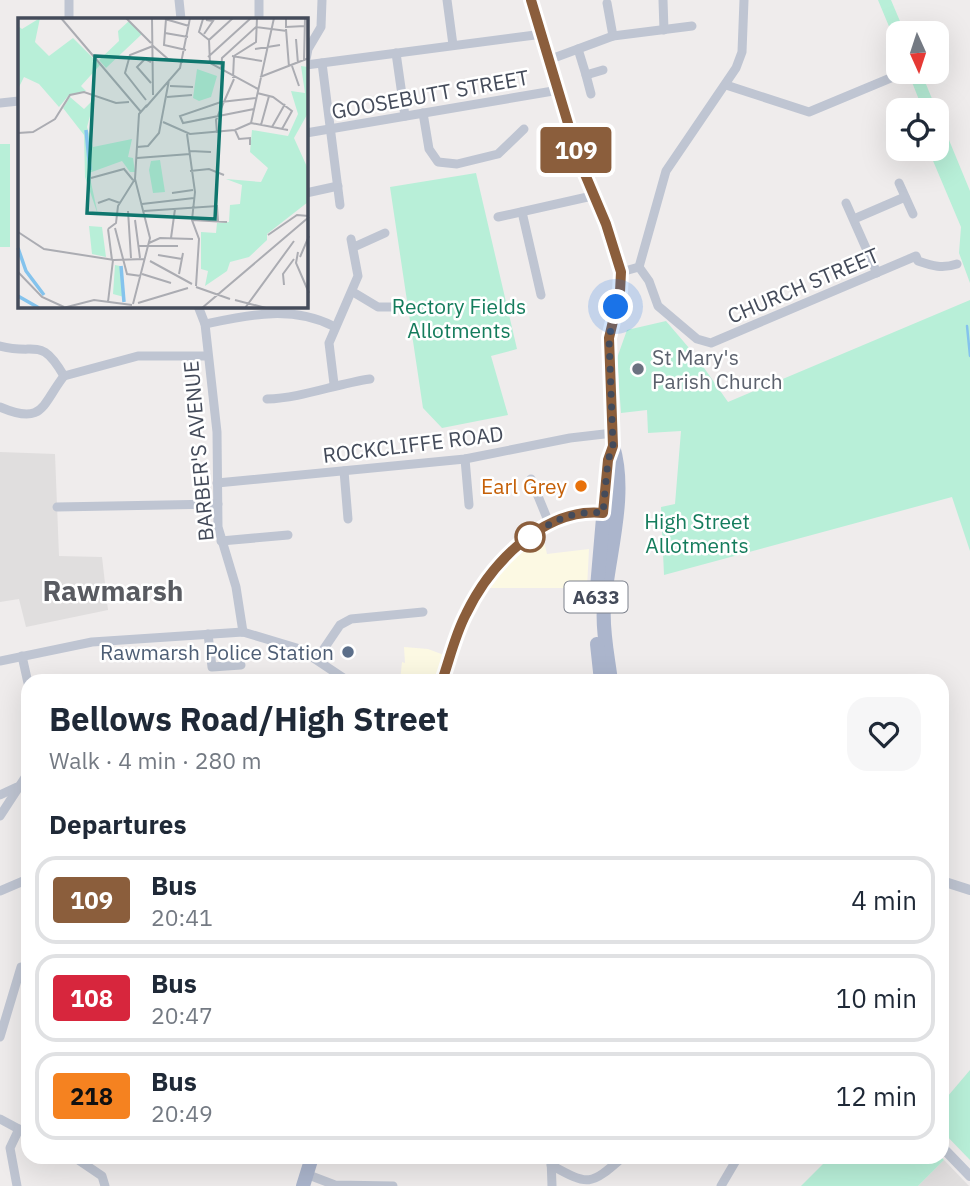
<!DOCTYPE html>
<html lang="en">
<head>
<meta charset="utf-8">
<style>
  body { margin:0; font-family:"IBM Plex Sans",sans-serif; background:#f6f6f7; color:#1f2937; height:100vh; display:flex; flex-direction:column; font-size:26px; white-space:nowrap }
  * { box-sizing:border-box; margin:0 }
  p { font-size:23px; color:#747a83 }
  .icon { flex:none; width:38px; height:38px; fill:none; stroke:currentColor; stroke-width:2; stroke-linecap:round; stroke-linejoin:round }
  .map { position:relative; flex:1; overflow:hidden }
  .drawer { position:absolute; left:21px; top:674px; width:928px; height:490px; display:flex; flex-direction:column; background:#fff; border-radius:21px; box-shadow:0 7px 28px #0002 }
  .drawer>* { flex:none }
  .badge { padding:0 14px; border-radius:5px; font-size:24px; line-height:46px }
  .needle { width:46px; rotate:177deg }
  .tools { position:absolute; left:886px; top:21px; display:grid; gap:14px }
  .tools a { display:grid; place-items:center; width:63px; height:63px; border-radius:14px; background:#fff; box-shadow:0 7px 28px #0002; font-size:35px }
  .you { position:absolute; width:35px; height:35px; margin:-18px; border:5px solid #fff; border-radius:50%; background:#1a73e8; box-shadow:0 0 0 10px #1a73e833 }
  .map>.badge { position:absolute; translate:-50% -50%; box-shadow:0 0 0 4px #fff }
  h2 { padding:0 28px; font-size:26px; line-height:63px }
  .round { display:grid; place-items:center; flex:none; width:74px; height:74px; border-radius:21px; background:#f6f6f7 }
  .overview { display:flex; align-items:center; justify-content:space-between; height:119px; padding:0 28px }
  h1 { font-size:33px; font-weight:700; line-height:52px }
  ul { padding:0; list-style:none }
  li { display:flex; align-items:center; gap:21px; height:88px; margin:0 14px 10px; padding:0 14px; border:4px solid #e0e1e3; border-radius:21px }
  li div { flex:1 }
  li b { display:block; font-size:26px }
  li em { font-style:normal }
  li .badge { min-width:77px; font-weight:700; text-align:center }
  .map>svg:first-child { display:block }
  .commercial { fill:#fcf9e3 }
  .education { fill:#e0dede }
  .green { fill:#b8efd8 }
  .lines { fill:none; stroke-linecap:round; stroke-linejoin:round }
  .stream { stroke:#84c3ed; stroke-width:2.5 }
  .minor { stroke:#bfc5d2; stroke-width:9 }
  .tertiary { stroke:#bfc5d2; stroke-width:10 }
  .primary { stroke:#abb5cc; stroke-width:14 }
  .line-casing { stroke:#fff; stroke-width:16 }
  .line { stroke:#8b5e3c; stroke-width:10 }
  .walk { stroke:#444b5a; stroke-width:7; stroke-dasharray:0 12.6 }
  .worship-dot { fill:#6b7280; stroke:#fff; stroke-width:2.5 }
  .food-dot { fill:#e8710a; stroke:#fff; stroke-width:2.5 }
  .stop-dot { fill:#fff; stroke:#8b5e3c; stroke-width:3.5 }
  .service-dot { fill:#5c6f8a; stroke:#fff; stroke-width:2.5 }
  .labels { text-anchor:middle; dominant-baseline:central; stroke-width:5; stroke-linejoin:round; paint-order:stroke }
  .shield { fill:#fff; stroke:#7c818c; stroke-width:2 }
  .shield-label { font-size:19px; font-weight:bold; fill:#444b5a }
  .street-label { font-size:21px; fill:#444b5a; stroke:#fff }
  .park-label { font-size:21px; fill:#147c5c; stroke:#fff }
  .worship-label { font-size:21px; fill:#5b616d; stroke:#fff; text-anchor:start }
  .food-label { font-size:21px; fill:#c56008; stroke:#fff; text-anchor:end }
  .service-label { font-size:21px; fill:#4e5e75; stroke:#fff; text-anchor:end }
  .district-label { font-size:28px; font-weight:bold; fill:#595b61; stroke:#fff }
  .inset-river { fill:none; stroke:#84c3ed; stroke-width:3.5 }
  .inset-road { fill:none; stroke:#abacb2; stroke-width:2 }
  .view { fill:#0f766e; fill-opacity:0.15; stroke:#0f766e; stroke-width:3.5 }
  .inset-edge { fill:none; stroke:#444b5a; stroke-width:3.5 }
</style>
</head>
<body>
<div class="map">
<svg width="970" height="1186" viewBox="0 0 970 1186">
  <rect width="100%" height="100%" fill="#efecec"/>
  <g class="commercial">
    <polygon points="542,533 547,554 589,549 587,588 488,588 513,556"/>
    <polygon points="404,647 428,649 444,655 436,681 400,681 402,662 405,663"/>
  </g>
  <g class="education">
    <polygon points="0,452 55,454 59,556 102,557 108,610 26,627 19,599 0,602"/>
    <polygon points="944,1160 969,1186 918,1186"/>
  </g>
  <g class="green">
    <polygon points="878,0 891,0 905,33 898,33 898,48"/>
    <polygon points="908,72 921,72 970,191 970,283 959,253 961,227 928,149 936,149 936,110 923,110"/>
    <rect x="0" y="144" width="10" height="103"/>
    <polygon points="476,173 517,349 491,356 508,415 442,428 423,408 390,187"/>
    <polygon points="970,300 970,551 952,497 664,575 661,507 675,504 681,431 648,433 647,410 621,413 617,358 627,330 666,321 695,355 728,402"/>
    <polygon points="970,1070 970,1160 942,1131 942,1103"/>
    <polygon points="830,1157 941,1157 944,1160 918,1186 801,1186"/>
  </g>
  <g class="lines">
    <polyline class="stream" points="967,326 970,356"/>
    <g class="minor">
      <polyline points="179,0 181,19"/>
      <polyline points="447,0 453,45"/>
      <polyline points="663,0 664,30"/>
      <polyline points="607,3 613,36"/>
      <polyline points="69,19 69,0"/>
      <polyline points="259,19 259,0"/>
      <polyline points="578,49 586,75 603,70"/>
      <polyline points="396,53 405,116"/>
      <polyline points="306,59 308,49 321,27 322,0"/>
      <polyline points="551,59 613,36 692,26"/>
      <polyline points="322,63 340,205"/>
      <polyline points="306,65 543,34"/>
      <polyline points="586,75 591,94"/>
      <polyline points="726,85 809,112 893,77"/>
      <polyline points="0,103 19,101"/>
      <polyline points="423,113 429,149 438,162 457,164 498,154 524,129"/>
      <polyline points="306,133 559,90"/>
      <polyline points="899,183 913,214"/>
      <polyline points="306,193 338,186"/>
      <polyline points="846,203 877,273"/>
      <polyline points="522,212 541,295"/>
      <polyline points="498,217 592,196"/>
      <polyline points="854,219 905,197"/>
      <polyline points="354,247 385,233"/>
      <path d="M639,267L649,281L658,306L697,339L711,343L916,256L918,261C933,266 942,269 957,264"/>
      <polyline points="621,272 639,267 666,171 736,68 742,52 744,0"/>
      <polyline points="353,292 378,307 402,307"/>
      <polyline points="198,306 205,324 217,432 218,527 236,587 243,632"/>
      <path d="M205,324C249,315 291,305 333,326"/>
      <path d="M0,346C37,356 40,335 64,376L138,356H207"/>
      <polyline points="334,384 329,343 358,276 351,239"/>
      <path d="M267,399C302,398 335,384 370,379"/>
      <path d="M0,407C44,426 42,404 64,376"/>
      <polyline points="465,459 469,505"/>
      <polyline points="344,471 348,519"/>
      <polyline points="531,479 549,523"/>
      <polyline points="217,483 465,459 570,438 613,433"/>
      <polyline points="57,507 218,504"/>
      <polyline points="221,541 288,535"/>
      <polyline points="208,634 212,667 241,665"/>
      <polyline points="22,656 28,683"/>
      <polyline points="317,659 340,625 351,619 423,612"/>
      <polyline points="0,661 92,642 243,632 300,649 348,681"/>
      <path d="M442,681C449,659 455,635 465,614C490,563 545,507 605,514"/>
      <polyline points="0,795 17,787"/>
      <polyline points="0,816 28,773"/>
      <polyline points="0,891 28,879"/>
      <polyline points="0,1037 21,967"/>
      <polyline points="0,1119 28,1134"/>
      <polyline points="74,1157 102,1176 105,1186"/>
      <polyline points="551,1157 552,1186"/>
      <path d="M551,1165C589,1186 590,1186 623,1157"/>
      <polyline points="306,1174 335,1185 393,1186"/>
      <polyline points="17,1186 10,1148 19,1129"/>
      <polyline points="721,1186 738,1157"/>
    </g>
    <g class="tertiary">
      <polyline points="942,881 970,890"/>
      <polyline points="942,1147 970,1176"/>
    </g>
    <g class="primary">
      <path d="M531,0L579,160L606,224L621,272L620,292L609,338L613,446C628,496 608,555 604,606C602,630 608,657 611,681"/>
      <polyline points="596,599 608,460 613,446"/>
      <polyline points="597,644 601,681"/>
      <polyline points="303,1186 312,1157"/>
    </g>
  </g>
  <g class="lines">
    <defs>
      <path id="line" d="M442,681C450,658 455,635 466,614C490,564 544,507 603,513L608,460L613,446L609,338L620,292L621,272L606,224L579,160L531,0"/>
    </defs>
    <use href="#line" class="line-casing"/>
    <use href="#line" class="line"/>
    <path class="walk" d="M530,537L524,542C549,522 571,510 603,513L608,460L613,446L609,338L616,307"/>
  </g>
  <circle class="worship-dot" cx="638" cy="369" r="7"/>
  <circle class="food-dot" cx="581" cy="486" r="7"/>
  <circle class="stop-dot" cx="530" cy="537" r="14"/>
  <circle class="service-dot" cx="348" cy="652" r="7"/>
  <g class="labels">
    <rect class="shield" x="564.5" y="581.5" width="63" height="31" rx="5"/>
    <g class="shield-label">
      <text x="596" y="597">A633</text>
    </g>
    <g class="street-label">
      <text transform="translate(430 94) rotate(-10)">GOOSEBUTT STREET</text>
      <text transform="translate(803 285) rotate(-23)">CHURCH STREET</text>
      <text transform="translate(413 444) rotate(-7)">ROCKCLIFFE ROAD</text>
      <text transform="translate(198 451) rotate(-95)">BARBER'S AVENUE</text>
    </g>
    <g class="park-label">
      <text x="459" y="306">Rectory Fields<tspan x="459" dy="24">Allotments</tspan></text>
      <text x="697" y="521">High Street<tspan x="697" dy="24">Allotments</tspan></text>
    </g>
    <g class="worship-label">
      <text x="652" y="357">St Mary's<tspan x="652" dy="24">Parish Church</tspan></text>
    </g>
    <g class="food-label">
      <text x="567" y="486">Earl Grey</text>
    </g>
    <g class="service-label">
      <text x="334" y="652">Rawmarsh Police Station</text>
    </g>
    <g class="district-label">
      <text x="113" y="590">Rawmarsh</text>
    </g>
  </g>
  <g transform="translate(18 18)">
    <rect width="290" height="290" fill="#efecec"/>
    <path d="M22,0L17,24L31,38L55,20L82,47L63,68L68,73L51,77L41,89L21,66L6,59L0,71V8L4,11ZM111,3L124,16L88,50L81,42L101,23L100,13ZM283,48L290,49V95L276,120L290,151V184L249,216V222L231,239L212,244L209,253L187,268L190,253L183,251V214L198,215L199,205L211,204L212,187L222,186L224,167L208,161L243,164L250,150L232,134L234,112L270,118L280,96L273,73L287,75ZM179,51L199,58L193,79L181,83L175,80ZM52,79L66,91L77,80L69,109L75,129L114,121L110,139L115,140L117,154H112L104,143L71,155L80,197L67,159L66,117L45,90ZM142,142L147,174L135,175L131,152L133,143ZM71,208L84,209L88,239L74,236ZM97,247L102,248L106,279L95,276Z" fill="#b8efd8"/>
    <path class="inset-river" d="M68,112L72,152M0,230L8,253L26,277M103,248L106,284M0,278L21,290"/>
    <path class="inset-road" d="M43,0L123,94M108,0L133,25M134,0L135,77M215,0L191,22L192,45L240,71M268,0V9L287,8M147,1L171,8M148,1L146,27L168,32M185,1L181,14L191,22M268,11L271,49M147,15L170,19M186,16L195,3L188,2M278,21L280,46M237,31L262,27M214,38L244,43M190,39L233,0M286,43L287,0M133,44L127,41L119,49L133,65M274,48L281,68M203,52L204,40L238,9L269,13M242,59L291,40M215,60L216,38L238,24L239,0M152,68L175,69M239,75L255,79L274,93L264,111M149,79L174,77M128,82L107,55L112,37L135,28L150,41L165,44M128,89L162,50L172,0M236,91L165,105L162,98L203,84L238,80M145,104L172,116L217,112L233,105M233,105L256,0M233,105L270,112M243,107L251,78M254,109L267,86M217,112L221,121L232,120V127M0,115L15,114L37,101L52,77L66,74L98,85L111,84M199,115L198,102L216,61M169,116L177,174L174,202L181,221L178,268M119,129L130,128L141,115L151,62M172,133L193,134M119,140L172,136M172,153L191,151L206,157M73,160L106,151L115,162M154,175L175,172M80,185L91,181L102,185M124,186L176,180M110,193L113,240M126,193L199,188L200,203M117,202L122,240M174,202L209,204M97,210L109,256L123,258M90,211L98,205L100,188L117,161M90,211L94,242M0,214L26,231L96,242L127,241M250,217L279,197L291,198M153,220L157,191M131,225L142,220L175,221M120,228H160M280,234L278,245L291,275M140,237L164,241M282,239L291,218M132,243L174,266M0,254L24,279L46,289M124,256L153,265M161,256L165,235M266,267L265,256L276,241M178,269L212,281M217,282L248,290M90,284L95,242M120,285L170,270M115,286L132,220L117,161L121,96L129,87M45,290L76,282L114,287M184,290L291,199M227,290L276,223"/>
    <path class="view" d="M77,38L205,45L197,201L69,195Z"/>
    <rect width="290" height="290" class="inset-edge"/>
  </g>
</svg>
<div class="tools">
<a><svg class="needle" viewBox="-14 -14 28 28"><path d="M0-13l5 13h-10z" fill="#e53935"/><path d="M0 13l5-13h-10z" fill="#747a83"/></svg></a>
<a><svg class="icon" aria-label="locate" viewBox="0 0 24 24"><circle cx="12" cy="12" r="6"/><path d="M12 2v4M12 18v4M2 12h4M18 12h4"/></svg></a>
</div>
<div class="you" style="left:616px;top:307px"></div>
<b class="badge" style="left:576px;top:150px;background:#8b5e3c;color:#fff">109</b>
<section class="drawer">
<div class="overview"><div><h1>Bellows Road/High Street</h1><p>Walk · 4 min · 280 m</p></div><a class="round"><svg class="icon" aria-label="heart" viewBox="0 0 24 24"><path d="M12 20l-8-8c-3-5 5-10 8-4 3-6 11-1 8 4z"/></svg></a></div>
<h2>Departures</h2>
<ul>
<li><span class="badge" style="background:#8b5e3c;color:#fff">109</span><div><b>Bus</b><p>20:41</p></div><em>4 min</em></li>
<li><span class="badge" style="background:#d7263d;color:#fff">108</span><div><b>Bus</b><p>20:47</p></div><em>10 min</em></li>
<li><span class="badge" style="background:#f58220;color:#111">218</span><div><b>Bus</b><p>20:49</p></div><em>12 min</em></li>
</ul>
</section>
</div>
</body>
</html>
